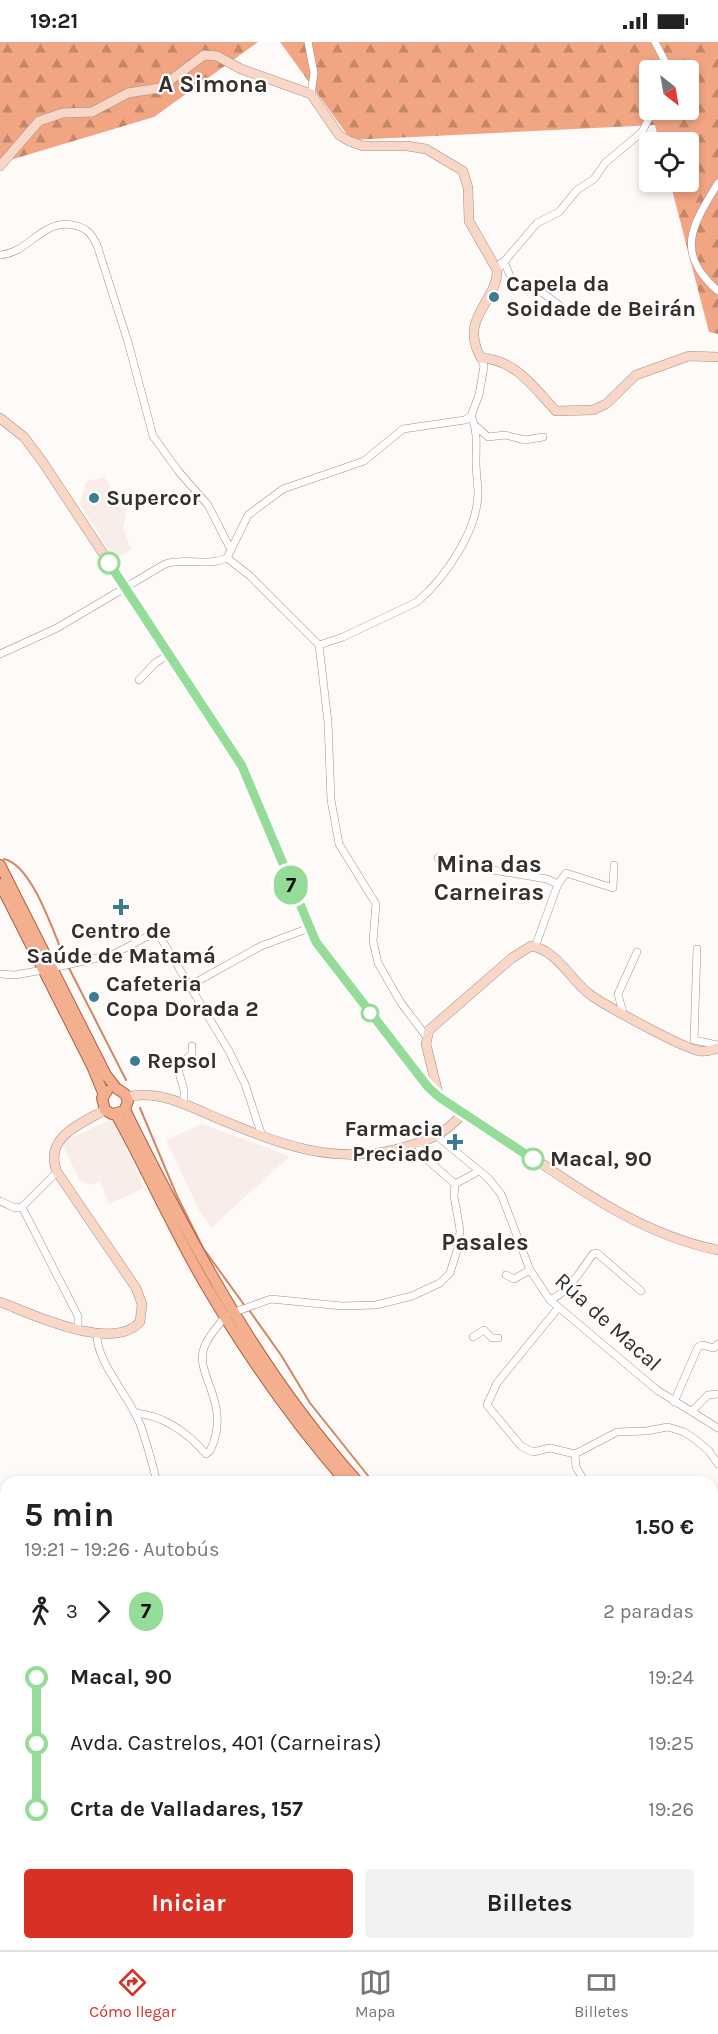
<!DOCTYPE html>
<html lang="es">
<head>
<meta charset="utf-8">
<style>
  body { margin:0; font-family:Karla,sans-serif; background:#f2f2f2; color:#222; height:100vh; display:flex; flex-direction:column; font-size:22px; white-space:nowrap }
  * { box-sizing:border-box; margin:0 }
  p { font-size:20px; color:#767676 }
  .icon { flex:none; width:33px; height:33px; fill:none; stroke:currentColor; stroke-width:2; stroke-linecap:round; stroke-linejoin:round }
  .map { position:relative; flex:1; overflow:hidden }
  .side { position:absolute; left:0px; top:1434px; width:718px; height:474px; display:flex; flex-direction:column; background:#fff; border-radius:18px 18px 0 0; box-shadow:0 3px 9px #0003 }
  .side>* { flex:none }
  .badge { padding:0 12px; border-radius:20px; font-size:21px; line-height:39px }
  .needle { width:39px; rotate:149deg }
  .fabs { position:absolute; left:639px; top:18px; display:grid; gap:12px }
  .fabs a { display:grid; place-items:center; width:60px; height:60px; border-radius:6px; background:#fff; box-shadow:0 3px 9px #0003; font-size:30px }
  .map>.badge { position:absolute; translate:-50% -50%; box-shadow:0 0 0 3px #fff }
  .legs { display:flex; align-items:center; gap:9px; height:66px; padding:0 24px; font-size:20px }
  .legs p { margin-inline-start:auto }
  .summary { display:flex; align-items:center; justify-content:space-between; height:102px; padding:0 24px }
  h1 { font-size:33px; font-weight:700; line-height:45px }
  .action { display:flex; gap:12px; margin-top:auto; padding:12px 24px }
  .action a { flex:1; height:69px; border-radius:6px; background:#d93025; color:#fff; font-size:24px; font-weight:700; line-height:69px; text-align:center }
  .action a+a { background:#f2f2f2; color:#222 }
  ul { padding:0 24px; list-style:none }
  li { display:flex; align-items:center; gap:21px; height:66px; font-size:22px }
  li i { display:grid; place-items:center; width:9px; height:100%; margin:0 8px; background:currentColor }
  li i::after { content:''; width:15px; height:15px; margin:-8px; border:4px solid; border-radius:50%; background:#fff }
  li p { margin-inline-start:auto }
  li:first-child i { background:linear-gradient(#0000 50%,currentColor 0) }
  li:last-child i { background:linear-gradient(currentColor 50%,#0000 0) }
  .status { display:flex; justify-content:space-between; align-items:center; height:42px; padding:0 30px; background:#fff; direction:ltr }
  .status svg { height:16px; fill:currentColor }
  .menu { display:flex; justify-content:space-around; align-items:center; height:84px; border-top:2px solid #e0e0e0; background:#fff; font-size:16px; color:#767676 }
  .menu a { display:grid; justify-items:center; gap:3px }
  .menu .current { color:#d93025 }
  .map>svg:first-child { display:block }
  .built { fill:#f8ede9 }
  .forest { fill:url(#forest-firs); fill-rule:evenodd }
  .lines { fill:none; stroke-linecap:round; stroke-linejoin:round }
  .stream { stroke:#d18765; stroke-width:2 }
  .street-casing { stroke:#a09089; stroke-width:8 }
  .secondary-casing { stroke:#a09089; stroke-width:10 }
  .primary-casing { stroke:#ac603c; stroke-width:12 }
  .street { stroke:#fff; stroke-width:7 }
  .secondary { stroke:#f9d7c7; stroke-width:9 }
  .primary { stroke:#f3af8f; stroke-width:10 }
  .line-1-casing { stroke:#fff; stroke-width:14 }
  .line-1 { stroke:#96dc99; stroke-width:9 }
  .poi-dot { fill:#3c7c90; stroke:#fff; stroke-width:2 }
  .stop-1-dot { fill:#fff; stroke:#96dc99; stroke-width:3 }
  .labels { text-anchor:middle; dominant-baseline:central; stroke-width:4.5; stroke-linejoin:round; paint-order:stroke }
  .poi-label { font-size:22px; font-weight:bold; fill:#362f2c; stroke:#fff; text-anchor:start }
  .stop-label { font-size:22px; font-weight:bold; fill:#362f2c; stroke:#fff; text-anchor:start }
  .street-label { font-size:22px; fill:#362f2c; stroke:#fff }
  .neighbourhood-label { font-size:24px; font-weight:bold; fill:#362f2c; stroke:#fff }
</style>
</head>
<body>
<div class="status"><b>19:21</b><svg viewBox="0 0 49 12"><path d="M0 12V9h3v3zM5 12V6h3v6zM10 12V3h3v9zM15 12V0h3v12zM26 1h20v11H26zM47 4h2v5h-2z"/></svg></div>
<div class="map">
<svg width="718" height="1908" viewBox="0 0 718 1908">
  <defs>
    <pattern id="forest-firs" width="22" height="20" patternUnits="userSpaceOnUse" patternTransform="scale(1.5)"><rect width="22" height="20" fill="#f2a583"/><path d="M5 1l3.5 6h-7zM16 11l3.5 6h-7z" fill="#c5876b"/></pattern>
  </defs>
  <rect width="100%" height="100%" fill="#fdfaf8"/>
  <g class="built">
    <polygon points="104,435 127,468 123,486 131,507 115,517 79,461 85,447 85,440"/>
    <polygon points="113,1077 144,1146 109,1162 100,1139 90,1143 80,1139 61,1100"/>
    <polygon points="202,1082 290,1114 211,1186 200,1170 166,1098"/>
  </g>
  <g class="forest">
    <polygon points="0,0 258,0 154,75 0,121"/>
    <path d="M280,0H718V292L709,290L670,140H688V100H659L655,83L351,98ZM650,28H688V68H650Z"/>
    <polygon points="718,1680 718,1908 347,1908 352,1902 712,1902 712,1681"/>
    <polygon points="6,1755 6,1902 64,1902 60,1908 0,1908 0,1769"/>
  </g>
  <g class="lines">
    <g class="stream">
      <path d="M4,817C33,823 55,895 66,920"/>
      <polyline points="69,926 126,1038"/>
      <polyline points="140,1066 177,1154 203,1206 245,1264"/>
      <polyline points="249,1268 281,1313 310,1361 373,1440"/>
    </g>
    <defs>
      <g id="street">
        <polyline points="308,0 314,31 311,52"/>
        <polyline points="655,0 668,25 667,28"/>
        <path d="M718,141C692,184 674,210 718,249"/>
        <path d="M0,213C30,211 43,174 77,184C88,187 92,193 97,203L128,300L153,394L179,430L208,463L231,508"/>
        <polyline points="501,221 506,224 513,241 537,247 559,263"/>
        <polyline points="497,228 537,181 559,170 577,148 594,137 605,121 642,90 653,68"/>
        <polyline points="477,385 488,395 505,393 525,398 543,395"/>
        <polyline points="227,516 250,534 319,603 328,680 331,758 339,802 376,862 373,899 378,921 401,961 426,994"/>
        <path d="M319,603L343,595L417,560C445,536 477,490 478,452C478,442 476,430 476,420C476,403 478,389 471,374"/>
        <path d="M0,612L57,586L165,522C185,515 208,525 227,516L248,473L283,447L364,419L403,387L465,378L471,374L479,353L484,324L481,316"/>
        <polyline points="139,638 155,621 170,612"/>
        <polyline points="438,816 444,820 547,837 558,842"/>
        <polyline points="535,905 558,842 566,831 613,846 614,823"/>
        <polyline points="697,907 694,998 718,1003"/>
        <polyline points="52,926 112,913 152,892 159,893 229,1009 245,1042 262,1094"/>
        <polyline points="0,932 15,933 43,928"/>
        <polyline points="191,943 261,904 309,886"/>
        <polyline points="623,971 618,952 637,910"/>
        <polyline points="184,1063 184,1048 177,1024 192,1012 192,1004"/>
        <polyline points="438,1095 488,1136 501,1152 530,1228 550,1258 657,1348 718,1386"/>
        <polyline points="57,1130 22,1165 78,1274 78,1289"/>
        <polyline points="455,1142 479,1129"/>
        <polyline points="0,1159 15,1166 22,1165"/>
        <polyline points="506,1233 514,1237 530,1228"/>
        <path d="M550,1258C569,1250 581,1228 593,1212L597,1211L641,1249"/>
        <polyline points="558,1266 497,1341 487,1363 521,1404 533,1410 550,1406 575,1412"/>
        <polyline points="232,1271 271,1257 342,1264 376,1263 412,1254 440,1241 450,1231 459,1202 460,1188 454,1154 455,1142 422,1113 418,1102"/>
        <path d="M97,1291C95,1319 130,1355 140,1382C147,1401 152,1421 157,1440"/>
        <polyline points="473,1295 484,1288 492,1296 498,1296"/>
        <polyline points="674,1360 698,1305 702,1303 714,1306 718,1302"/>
        <polyline points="692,1369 708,1353 718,1352"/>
        <path d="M136,1371C165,1374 187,1390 206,1412L210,1409C233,1362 194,1333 204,1306C208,1294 218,1284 225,1275"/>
        <polyline points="585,1440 576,1425 575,1412 617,1390 646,1389 668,1385 684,1390 696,1398 709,1409 718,1422"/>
        <polyline points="0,1617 6,1622"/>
        <polyline points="0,1711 6,1701"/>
        <polyline points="0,1759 6,1767"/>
        <polyline points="88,1902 91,1908"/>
        <polyline points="316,1908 316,1902"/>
      </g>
      <g id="secondary">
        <path d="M0,124L39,79L63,71L92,70L128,51L160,46L204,13L217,14L241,27L311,52L339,93L349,99L363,104H407L426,107L463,129L468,146L469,179L497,228C498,260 458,275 481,316C515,317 535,347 556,369L593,368L606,362L636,333L689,314L718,315"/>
        <path d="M0,376L24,395L42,419L230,704L250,740L306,880L316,900L428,1045L439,1055C452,1064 465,1071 478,1079C555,1128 627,1190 718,1208"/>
        <path d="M127,1055C159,1047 191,1065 219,1077C280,1102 331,1123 397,1107C425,1100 444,1094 463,1071"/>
        <path d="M439,1055L426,1002L429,988L512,916L531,904C556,908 569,935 588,951C602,962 684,1007 700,1009C706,1010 712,1008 718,1006"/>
        <path d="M0,1260C32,1272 112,1311 140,1280L142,1262L136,1246L57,1130C43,1096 80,1082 105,1068"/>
      </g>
      <g id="primary">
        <path d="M0,823L106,1033L116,1046L125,1052L128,1059L125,1067L132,1082C196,1210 262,1333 358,1440"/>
        <polyline points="0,842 92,1024 104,1053"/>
        <polyline points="107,1049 102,1056 105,1068 112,1072 121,1070"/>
        <path d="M116,1072C147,1128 173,1187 205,1242C246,1312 293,1379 346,1440"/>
        <polyline points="712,1643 718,1643"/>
        <polyline points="712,1652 718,1651"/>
      </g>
    </defs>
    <use href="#street" class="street-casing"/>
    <use href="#secondary" class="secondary-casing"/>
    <use href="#primary" class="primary-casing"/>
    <use href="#street" class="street"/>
    <use href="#secondary" class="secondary"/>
    <use href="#primary" class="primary"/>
  </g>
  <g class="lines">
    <defs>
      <polyline id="line-1" points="109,521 242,724 316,900 428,1045 439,1055 533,1117"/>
    </defs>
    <use href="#line-1" class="line-1-casing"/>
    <use href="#line-1" class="line-1"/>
  </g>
  <g class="poi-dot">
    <circle cx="494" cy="255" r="6"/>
    <circle cx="94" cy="456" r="6"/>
    <path d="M118 856h6v6h6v6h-6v6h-6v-6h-6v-6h6z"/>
    <circle cx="94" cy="955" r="6"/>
    <circle cx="135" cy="1019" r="6"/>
    <path d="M452 1091h6v6h6v6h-6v6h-6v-6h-6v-6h6z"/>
  </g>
  <g class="stop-1-dot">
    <circle cx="109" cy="521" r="10"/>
    <circle cx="370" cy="971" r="8"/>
    <circle cx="533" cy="1117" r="10"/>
  </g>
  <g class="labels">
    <g class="poi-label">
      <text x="506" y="242">Capela da<tspan x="506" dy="25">Soidade de Beirán</tspan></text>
      <text x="106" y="456">Supercor</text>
      <text x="121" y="889" text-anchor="middle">Centro de<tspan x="121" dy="25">Saúde de Matamá</tspan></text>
      <text x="106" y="942">Cafeteria<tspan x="106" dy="25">Copa Dorada 2</tspan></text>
      <text x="147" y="1019">Repsol</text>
      <text x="443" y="1087" text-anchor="end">Farmacia<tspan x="443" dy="25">Preciado</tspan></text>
    </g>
    <g class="stop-label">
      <text x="550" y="1117">Macal, 90</text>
    </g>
    <g class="street-label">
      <text transform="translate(608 1280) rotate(42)">Rúa de Macal</text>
    </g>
    <g class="neighbourhood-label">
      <text x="213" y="42">A Simona</text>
      <text x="489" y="822">Mina das<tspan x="489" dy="28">Carneiras</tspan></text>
      <text x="485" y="1200">Pasales</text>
    </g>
  </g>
</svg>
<div class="fabs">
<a><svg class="needle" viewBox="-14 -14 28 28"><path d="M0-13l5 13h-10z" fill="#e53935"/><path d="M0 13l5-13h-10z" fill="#767676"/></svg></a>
<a><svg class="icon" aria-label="locate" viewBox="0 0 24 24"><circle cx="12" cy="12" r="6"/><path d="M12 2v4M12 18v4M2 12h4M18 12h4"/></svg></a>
</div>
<b class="badge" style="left:291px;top:843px;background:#96dc99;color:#111">7</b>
<section class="side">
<div class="summary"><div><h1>5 min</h1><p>19:21 – 19:26 · Autobús</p></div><b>1.50 €</b></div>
<div class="legs"><svg class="icon" aria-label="walk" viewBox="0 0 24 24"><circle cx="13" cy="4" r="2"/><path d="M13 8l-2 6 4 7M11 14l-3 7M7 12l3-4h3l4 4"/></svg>3<svg class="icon" aria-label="forward" viewBox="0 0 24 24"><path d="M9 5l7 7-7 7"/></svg><b class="badge" style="background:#96dc99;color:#111">7</b><p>2 paradas</p></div>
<ul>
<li><i style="color:#96dc99"></i><b>Macal, 90</b><p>19:24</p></li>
<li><i style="color:#96dc99"></i><span>Avda. Castrelos, 401 (Carneiras)</span><p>19:25</p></li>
<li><i style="color:#96dc99"></i><b>Crta de Valladares, 157</b><p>19:26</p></li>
</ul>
<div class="action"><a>Iniciar</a><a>Billetes</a></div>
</section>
</div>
<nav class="menu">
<a class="current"><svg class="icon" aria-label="directions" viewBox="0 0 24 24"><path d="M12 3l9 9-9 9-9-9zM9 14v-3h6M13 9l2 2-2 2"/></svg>Cómo llegar</a>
<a><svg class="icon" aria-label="map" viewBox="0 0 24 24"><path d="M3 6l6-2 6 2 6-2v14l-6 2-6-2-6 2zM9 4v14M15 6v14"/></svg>Mapa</a>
<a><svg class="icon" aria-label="tickets" viewBox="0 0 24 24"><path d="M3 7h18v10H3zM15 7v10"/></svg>Billetes</a>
</nav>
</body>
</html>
